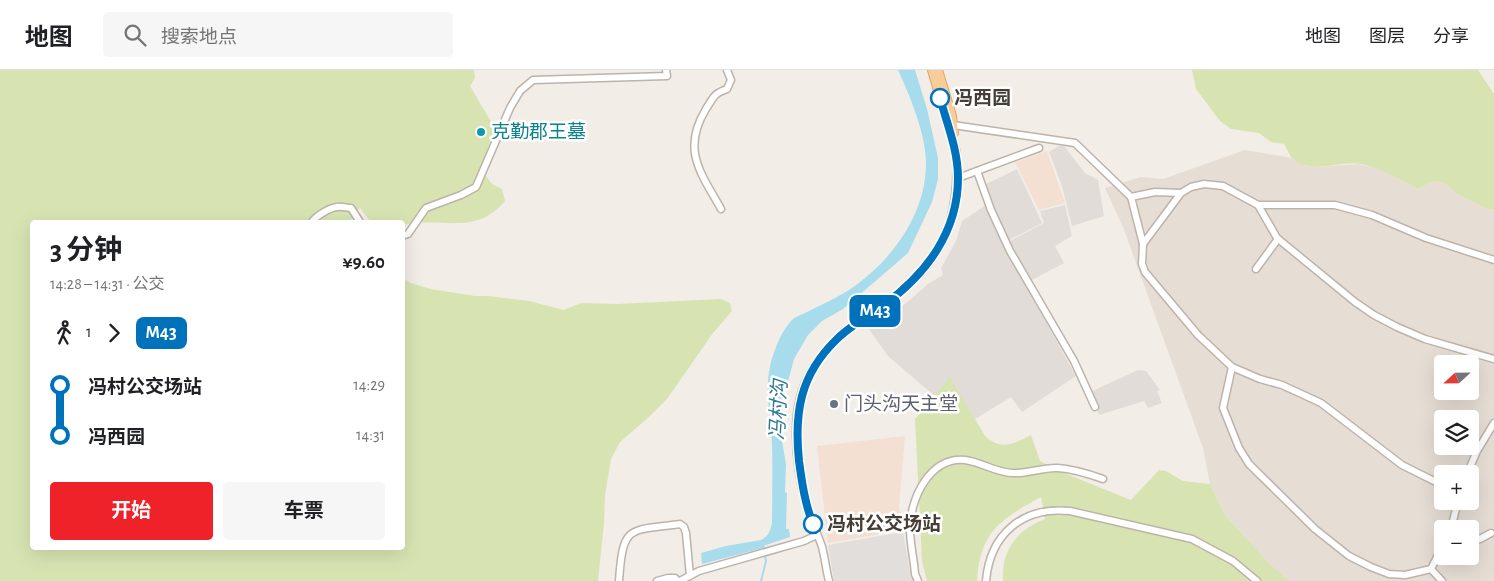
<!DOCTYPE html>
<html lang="zh">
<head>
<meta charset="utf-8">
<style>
  body { margin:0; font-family:"Alegreya Sans","Noto Sans SC",sans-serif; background:#f6f6f6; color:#202124; height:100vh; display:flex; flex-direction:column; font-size:19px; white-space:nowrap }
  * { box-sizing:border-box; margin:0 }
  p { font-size:16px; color:#757577 }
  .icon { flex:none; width:28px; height:28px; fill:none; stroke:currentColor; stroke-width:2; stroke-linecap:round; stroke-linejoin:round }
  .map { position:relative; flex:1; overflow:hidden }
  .drawer { position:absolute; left:30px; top:150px; width:375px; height:330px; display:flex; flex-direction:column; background:#fff; border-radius:5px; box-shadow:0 5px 20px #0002 }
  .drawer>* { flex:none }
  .badge { padding:0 10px; border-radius:8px; font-size:18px; line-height:32px }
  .needle { width:32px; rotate:248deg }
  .tools { position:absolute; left:1434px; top:285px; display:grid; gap:10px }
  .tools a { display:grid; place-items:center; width:45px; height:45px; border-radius:5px; background:#fff; box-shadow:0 5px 20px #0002; font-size:25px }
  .map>.badge { position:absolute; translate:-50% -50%; box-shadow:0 0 0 2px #fff }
  .legs { display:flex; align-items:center; gap:8px; height:55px; padding:0 20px; font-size:16px }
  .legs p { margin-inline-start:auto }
  .head { display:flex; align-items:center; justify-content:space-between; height:85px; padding:0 20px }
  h1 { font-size:28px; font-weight:700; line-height:38px }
  .cta { display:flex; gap:10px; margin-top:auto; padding:10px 20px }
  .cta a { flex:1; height:58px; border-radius:5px; background:#ee2228; color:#fff; font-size:20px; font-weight:700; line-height:58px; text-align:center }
  .cta a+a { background:#f6f6f6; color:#202124 }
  ul { padding:0 20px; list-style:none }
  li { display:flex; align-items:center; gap:18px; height:50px; font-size:19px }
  li i { display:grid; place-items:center; width:8px; height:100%; margin:0 6px; background:currentColor }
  li i::after { content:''; width:12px; height:12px; margin:-6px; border:4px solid; border-radius:50%; background:#fff }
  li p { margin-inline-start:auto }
  li:first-child i { background:linear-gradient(#0000 50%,currentColor 0) }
  li:last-child i { background:linear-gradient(currentColor 50%,#0000 0) }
  header { display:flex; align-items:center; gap:30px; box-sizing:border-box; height:70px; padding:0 25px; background:#fff; border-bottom:1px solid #e0e0e0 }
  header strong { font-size:24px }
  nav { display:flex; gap:28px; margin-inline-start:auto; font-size:18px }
  .search { width:350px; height:45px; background:#f6f6f6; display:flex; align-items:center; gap:12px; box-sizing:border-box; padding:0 18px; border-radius:5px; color:#757577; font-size:19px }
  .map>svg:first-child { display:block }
  .residential { fill:#e6ded5; fill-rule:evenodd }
  .commercial { fill:#f3e0d3 }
  .industrial { fill:#e2dcd8 }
  .green { fill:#d7e4b2 }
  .parking { fill:#e1dedb }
  .water { fill:#a6dcec }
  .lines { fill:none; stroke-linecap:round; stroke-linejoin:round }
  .stream { stroke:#a6dcec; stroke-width:2 }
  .minor-casing { stroke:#bdb3aa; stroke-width:9 }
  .major-casing { stroke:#dda66a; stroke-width:10 }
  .minor { stroke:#fff; stroke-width:6 }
  .major { stroke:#f8cd9a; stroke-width:8 }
  .line-1-casing { stroke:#fff; stroke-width:11 }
  .line-1 { stroke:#0072bc; stroke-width:8 }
  .stop-1-dot { fill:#fff; stroke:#0072bc; stroke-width:2.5 }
  .culture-dot { fill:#0f9aa8; stroke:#fff; stroke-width:2 }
  .worship-dot { fill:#6b7280; stroke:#fff; stroke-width:2 }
  .labels { text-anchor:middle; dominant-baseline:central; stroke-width:5; stroke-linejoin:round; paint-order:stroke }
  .stop-label { font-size:19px; font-weight:bold; fill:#453d36; stroke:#fff; text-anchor:start }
  .culture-label { font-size:19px; fill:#0d838f; stroke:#fff; text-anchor:start }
  .worship-label { font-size:19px; fill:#5b616d; stroke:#fff; text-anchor:start }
  .water-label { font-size:20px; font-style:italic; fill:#307b94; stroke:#fff }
</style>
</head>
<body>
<header>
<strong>地图</strong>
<div class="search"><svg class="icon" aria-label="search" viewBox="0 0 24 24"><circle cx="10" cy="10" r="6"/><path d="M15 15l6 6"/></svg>搜索地点</div>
<nav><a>地图</a><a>图层</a><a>分享</a></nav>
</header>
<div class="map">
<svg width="1494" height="511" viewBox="0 0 1494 511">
  <rect width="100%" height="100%" fill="#f2ede7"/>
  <path class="residential" d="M1245,80L1292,88L1306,96L1318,97L1358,94L1383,100L1418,119L1434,111L1445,113L1457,124L1484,138L1494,140V511H1288L1270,494L1225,445L1210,414L1203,378L1123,157L1105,118L1141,107L1163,109ZM1442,294H1470V321H1442ZM1442,349H1470V376H1442ZM1442,404H1470V431H1442ZM1442,459H1470V486H1442Z"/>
  <g class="commercial">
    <polygon points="1047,81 1065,133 1039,140 1015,92"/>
    <polygon points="905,366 899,437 903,460 828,473 817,376"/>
  </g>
  <g class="industrial">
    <polygon points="1059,76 1064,76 1085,103 1098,110 1104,146 1072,156 1062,116 1049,82"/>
    <polygon points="1017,99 1042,153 1009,170 992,135 984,115"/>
    <polygon points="986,135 1007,182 1076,306 1022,342 1011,327 967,354 888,286 868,258 905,234 928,214 943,205 941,198 956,171 962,151"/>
    <polygon points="1065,135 1072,166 1055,176 1064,193 1030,211 1010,171 1044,153 1040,141"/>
    <polygon points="1138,300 1146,301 1160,320 1157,321 1162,333 1148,338 1144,331 1099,345 1090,322"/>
  </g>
  <g class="green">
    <path d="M0,0H474L475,8L470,16L490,50L494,60L486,84L483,102L492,114L502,119L505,131C475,167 440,146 403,155L402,152H371L360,138L349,152H32V478H402L403,208L411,213L430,219L475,226H488L529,231L564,240L581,233L617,234L721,229L730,233L732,241L713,263L667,329L649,347L620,372L611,389L605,425L604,453L598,511H0Z"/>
    <path d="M1478,0L1494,24V140L1484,138L1457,124L1445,113L1434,111L1418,119C1399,109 1382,99 1361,94C1340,90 1310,106 1292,88C1289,85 1287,78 1284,74L1271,72L1259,63L1231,59L1220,51L1196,19L1192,0Z"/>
    <path d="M950,307L985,366C1002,381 1013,374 1031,365L1040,391L1059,401L1131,430L1159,400L1166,401L1183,411L1210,414L1225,445L1270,494L1289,511H1003C1001,480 1017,460 1045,449L1041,427C1001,449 980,461 977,511H927L922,491L915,349Z"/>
  </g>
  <polygon class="parking" points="903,462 909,496 913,511 834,511 828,475"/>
  <path class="water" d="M898,0H915L927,39L938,88V109L932,132L908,183L843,239L822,251L808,265L794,289L786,319L782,349L781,365L786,395L785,422L787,423L786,459H789L790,467L763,476V478L702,494L701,483L726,476L761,470C769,466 770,461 772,453C772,427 773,402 772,376C771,339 761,314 776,277C780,266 786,256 794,248C813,239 831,231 849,220C891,192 927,144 926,91C925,62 910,26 898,0Z"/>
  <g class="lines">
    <polyline class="stream" points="761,511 766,491 763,474"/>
    <defs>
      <g id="minor">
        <polyline points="953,55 1075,73 1131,127"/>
        <polyline points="977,101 991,140 1010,181 1074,291 1095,337"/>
        <polyline points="958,108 1039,78"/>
        <polyline points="1181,123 1155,122 1131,127 1143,174 1142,194 1145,202 1198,265 1232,297 1260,309 1282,315 1321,333 1402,395 1442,415"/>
        <polyline points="1258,135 1277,168 1355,232 1374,245 1397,257 1425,269 1494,289"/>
        <path d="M721,139C701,103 681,80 706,39C714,27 713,24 727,19L731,10L727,0"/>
        <path d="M312,152C316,146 329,138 337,137C341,136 347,138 351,138L360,152"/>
        <polyline points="402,166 408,164 426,138 461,125 476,117 510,38 520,21 533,10 667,6 666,0"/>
        <polyline points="1143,174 1181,123 1191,117 1204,114 1223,116 1258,135 1335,135 1372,145 1426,168 1494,190"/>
        <polyline points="1256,199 1278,169"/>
        <polyline points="1232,297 1223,338 1239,378 1249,394 1315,459 1349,486 1371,497 1389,504 1405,505 1431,499 1442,477"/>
        <polyline points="1467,404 1477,381 1494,353"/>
        <polyline points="1451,459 1458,431"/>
        <polyline points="1470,465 1480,469 1491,463"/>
        <polyline points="1431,499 1442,511"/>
        <path d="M619,511C623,454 628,461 680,454L684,457L686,463L690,506"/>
        <polyline points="657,511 668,508 675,508 678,511"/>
        <polyline points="680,511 699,501 804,471 817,465"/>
        <path d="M829,511C826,500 825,488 822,477C818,464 811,452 807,438C799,409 794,374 797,344C805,271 870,252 916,208C951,174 959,129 956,82"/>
        <path d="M918,511L915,504C914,489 910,474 910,459C910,428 930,387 965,390C981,392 997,403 1013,403C1028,404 1043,397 1058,398C1073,399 1089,404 1103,409"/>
        <path d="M986,511C990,464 1023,436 1070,441L1192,469L1233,491L1257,511"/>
      </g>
      <g id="major">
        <polyline points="932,0 956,82"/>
        <polyline points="938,0 952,46 954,63"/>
      </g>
    </defs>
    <use href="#minor" class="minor-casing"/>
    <use href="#major" class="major-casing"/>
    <use href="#minor" class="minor"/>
    <use href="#major" class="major"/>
  </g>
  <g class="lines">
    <defs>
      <path id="line-1" d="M813,454C805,434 802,413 799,391C794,343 800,305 836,270C850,256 868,246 885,234C926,204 958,162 958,108C958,80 947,54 940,28"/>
    </defs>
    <use href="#line-1" class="line-1-casing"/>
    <use href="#line-1" class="line-1"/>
  </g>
  <g class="stop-1-dot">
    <circle cx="940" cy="28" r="9"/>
    <circle cx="813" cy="454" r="9"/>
  </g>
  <circle class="culture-dot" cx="481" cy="62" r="5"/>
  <circle class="worship-dot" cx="834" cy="334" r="5"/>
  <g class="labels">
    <g class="stop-label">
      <text x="954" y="28">冯西园</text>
      <text x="827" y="454">冯村公交场站</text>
    </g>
    <g class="culture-label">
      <text x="491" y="62">克勤郡王墓</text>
    </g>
    <g class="worship-label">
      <text x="844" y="334">门头沟天主堂</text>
    </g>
    <g class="water-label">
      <text transform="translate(779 340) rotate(-87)">冯村沟</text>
    </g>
  </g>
</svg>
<div class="tools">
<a><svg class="needle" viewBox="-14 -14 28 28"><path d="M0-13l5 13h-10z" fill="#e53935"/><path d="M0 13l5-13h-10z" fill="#757577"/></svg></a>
<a><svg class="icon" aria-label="layers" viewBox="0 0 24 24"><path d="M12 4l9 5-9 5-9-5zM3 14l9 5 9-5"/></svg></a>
<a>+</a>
<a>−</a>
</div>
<b class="badge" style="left:875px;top:241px;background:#0072bc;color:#fff">M43</b>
<section class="drawer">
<div class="head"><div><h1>3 分钟</h1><p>14:28 – 14:31 · 公交</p></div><b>¥9.60</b></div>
<div class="legs"><svg class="icon" aria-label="walk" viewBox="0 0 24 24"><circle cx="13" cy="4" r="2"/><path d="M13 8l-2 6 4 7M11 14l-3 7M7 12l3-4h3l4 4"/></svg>1<svg class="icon" aria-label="forward" viewBox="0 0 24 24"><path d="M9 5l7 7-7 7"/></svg><b class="badge" style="background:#0072bc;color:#fff">M43</b></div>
<ul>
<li><i style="color:#0072bc"></i><b>冯村公交场站</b><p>14:29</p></li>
<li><i style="color:#0072bc"></i><b>冯西园</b><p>14:31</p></li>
</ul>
<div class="cta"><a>开始</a><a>车票</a></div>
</section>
</div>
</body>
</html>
